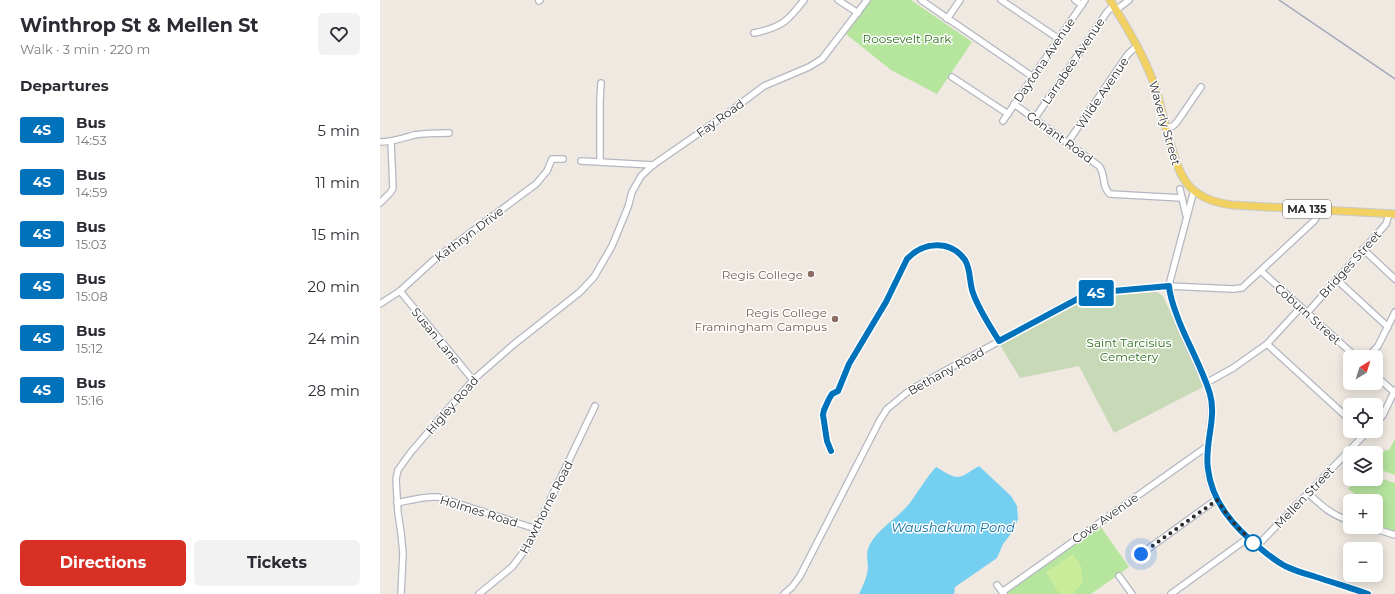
<!DOCTYPE html>
<html lang="en">
<head>
<meta charset="utf-8">
<style>
  body { margin:0; font-family:Montserrat,sans-serif; background:#f2f2f3; color:#2b2b33; height:100vh; display:flex; flex-direction:column; font-size:15px; white-space:nowrap }
  * { box-sizing:border-box; margin:0 }
  p { font-size:13px; color:#7c7c81 }
  .icon { flex:none; width:22px; height:22px; fill:none; stroke:currentColor; stroke-width:2; stroke-linecap:round; stroke-linejoin:round }
  .map { position:relative; flex:1; overflow:hidden }
  .details { display:flex; flex-direction:column; background:#fff; width:380px }
  .details>* { flex:none }
  .badge { padding:0 8px; border-radius:3px; font-size:14px; line-height:26px }
  .needle { width:26px; rotate:38deg }
  .fabs { position:absolute; left:963px; top:350px; display:grid; gap:8px }
  .fabs a { display:grid; place-items:center; width:40px; height:40px; border-radius:6px; background:#fff; box-shadow:0 2px 10px #0003; font-size:20px }
  .you { position:absolute; width:20px; height:20px; margin:-10px; border:3px solid #fff; border-radius:50%; background:#1a73e8; box-shadow:0 0 0 6px #1a73e833 }
  .map>.badge { position:absolute; translate:-50% -50%; box-shadow:0 0 0 2px #fff }
  h2 { padding:0 20px; font-size:15px; line-height:36px }
  .round { display:grid; place-items:center; flex:none; width:42px; height:42px; border-radius:6px; background:#f2f2f3 }
  .overview { display:flex; align-items:center; justify-content:space-between; height:68px; padding:0 20px }
  h1 { font-size:19px; font-weight:700; line-height:30px }
  .button { display:flex; gap:8px; margin-top:auto; padding:8px 20px }
  .button a { flex:1; height:46px; border-radius:6px; background:#d93025; color:#fff; font-size:16px; font-weight:700; line-height:46px; text-align:center }
  .button a+a { background:#f2f2f3; color:#2b2b33 }
  ul { padding:0; list-style:none }
  li { display:flex; align-items:center; gap:12px; height:52px; padding:0 20px }
  li div { flex:1 }
  li b { display:block; font-size:15px }
  li em { font-style:normal }
  li .badge { min-width:44px; font-weight:700; text-align:center }
  main { display:flex; flex:1; min-height:0 }
  .map>svg:first-child { display:block }
  .green { fill:#b6e59e }
  .cemetery { fill:#c8d9b8 }
  .pitch { fill:#c9ec9a }
  .water { fill:#75cff0 }
  .lines { fill:none; stroke-linecap:round; stroke-linejoin:round }
  .minor-casing { stroke:#b4b7c1; stroke-width:8 }
  .major-casing { stroke:#c9c9c9; stroke-width:9 }
  .minor { stroke:#fff; stroke-width:5.5 }
  .major { stroke:#f2d163; stroke-width:7 }
  .rail { stroke:#a3a6b8; stroke-width:1.5 }
  .line-casing { stroke:#fff; stroke-width:9 }
  .line { stroke:#0072bc; stroke-width:6 }
  .walk { stroke:#2e2e2e; stroke-width:4; stroke-dasharray:0 7.2 }
  .education-dot { fill:#8d6e63; stroke:#fff; stroke-width:1.5 }
  .stop-dot { fill:#fff; stroke:#0072bc; stroke-width:2 }
  .labels { text-anchor:middle; dominant-baseline:central; stroke-width:3; stroke-linejoin:round; paint-order:stroke }
  .shield { fill:#fff; stroke:#6d6d6d; stroke-width:1 }
  .shield-label { font-size:11px; font-weight:bold; fill:#2e2e2e }
  .park-label { font-size:12px; fill:#2c6e1b; stroke:#fff }
  .street-label { font-size:12px; fill:#2e2e2e; stroke:#fff }
  .education-label { font-size:12px; fill:#785e54; stroke:#fff; text-anchor:end }
  .water-label { font-size:13px; font-style:italic; fill:#0d6fa3; stroke:#fff }
</style>
</head>
<body>
<main>
<section class="details">
<div class="overview"><div><h1>Winthrop St &amp; Mellen St</h1><p>Walk · 3 min · 220 m</p></div><a class="round"><svg class="icon" aria-label="heart" viewBox="0 0 24 24"><path d="M12 20l-8-8c-3-5 5-10 8-4 3-6 11-1 8 4z"/></svg></a></div>
<h2>Departures</h2>
<ul>
<li><span class="badge" style="background:#0072bc;color:#fff">4S</span><div><b>Bus</b><p>14:53</p></div><em>5 min</em></li>
<li><span class="badge" style="background:#0072bc;color:#fff">4S</span><div><b>Bus</b><p>14:59</p></div><em>11 min</em></li>
<li><span class="badge" style="background:#0072bc;color:#fff">4S</span><div><b>Bus</b><p>15:03</p></div><em>15 min</em></li>
<li><span class="badge" style="background:#0072bc;color:#fff">4S</span><div><b>Bus</b><p>15:08</p></div><em>20 min</em></li>
<li><span class="badge" style="background:#0072bc;color:#fff">4S</span><div><b>Bus</b><p>15:12</p></div><em>24 min</em></li>
<li><span class="badge" style="background:#0072bc;color:#fff">4S</span><div><b>Bus</b><p>15:16</p></div><em>28 min</em></li>
</ul>
<div class="button"><a>Directions</a><a>Tickets</a></div>
</section>
<div class="map">
<svg width="1015" height="594" viewBox="0 0 1015 594">
  <rect width="100%" height="100%" fill="#efe9e1"/>
  <g class="green">
    <polygon points="491,0 531,0 592,42 557,94 511,70 466,34"/>
    <polygon points="1015,439 1015,475 996,468 996,460 1005,450 1009,450"/>
    <polygon points="996,477 1015,483 1015,531 996,525 996,501 971,501 974,493 968,489 978,479 996,479"/>
    <polygon points="720,526 749,567 711,594 628,594 629,591"/>
  </g>
  <polygon class="cemetery" points="777,292 783,296 823,387 734,433 699,366 640,378 620,345 705,300 726,296"/>
  <polygon class="pitch" points="693,554 701,566 703,582 693,594 679,594 666,572"/>
  <path class="water" d="M599,466L631,496L637,506L638,519L633,531L623,544L617,558L575,587L574,594H479C483,586 487,577 488,568C488,562 486,555 488,549C495,530 516,520 529,504C538,492 546,478 556,467C580,481 576,480 599,466Z"/>
  <g class="lines">
    <defs>
      <g id="minor">
        <polyline points="458,0 478,13"/>
        <polyline points="541,0 653,77"/>
        <polyline points="621,0 679,39"/>
        <polyline points="695,0 702,5"/>
        <polyline points="159,1 160,0"/>
        <polyline points="736,10 749,0"/>
        <polyline points="567,19 580,0"/>
        <path d="M374,33C402,27 407,22 424,0"/>
        <polyline points="572,77 628,114"/>
        <path d="M634,104L719,166C726,174 721,187 730,194L802,198L800,189"/>
        <polyline points="655,118 727,12 733,6"/>
        <polyline points="623,121 705,0"/>
        <polyline points="786,128 793,126 797,122 821,87"/>
        <path d="M0,142C12,142 23,138 34,135C46,133 58,133 69,133"/>
        <polyline points="688,142 748,54 757,46"/>
        <polyline points="201,161 273,165"/>
        <polyline points="220,162 220,100 221,83"/>
        <path d="M814,190L790,281C786,308 818,361 828,389C837,415 825,440 827,467C830,501 855,528 880,548C888,555 896,561 905,566C915,571 926,574 936,577C953,583 971,588 988,594"/>
        <polyline points="802,198 806,215"/>
        <polyline points="0,203 10,193 13,188 11,141"/>
        <polyline points="983,249 1015,279"/>
        <polyline points="881,271 976,357"/>
        <polyline points="956,279 1008,327"/>
        <polyline points="20,291 93,380"/>
        <polyline points="0,304 20,291 55,259 156,184 167,171 172,159 183,159"/>
        <polyline points="927,313 1006,224 1009,214"/>
        <polyline points="887,344 970,420"/>
        <polyline points="988,357 998,346 1015,312"/>
        <polyline points="996,376 1014,392"/>
        <polyline points="826,383 853,368 887,344 921,307"/>
        <polyline points="996,423 1003,415 1015,390"/>
        <path d="M928,493C943,507 950,514 970,521"/>
        <path d="M17,503C31,500 44,496 58,497L156,529"/>
        <polyline points="989,527 1015,535"/>
        <polyline points="877,546 988,431"/>
        <polyline points="761,554 837,499"/>
        <polyline points="739,576 752,594"/>
        <polyline points="617,585 624,594"/>
        <polyline points="622,592 829,445"/>
        <polyline points="21,594 23,553 21,533 18,513 16,479 18,470 31,452 93,380 133,345 200,292 214,277 232,246 248,207 252,192 261,176 273,165 348,113 384,86 429,67 442,59 487,0"/>
        <polyline points="99,594 132,567 148,546 215,406"/>
        <polyline points="404,594 412,587 420,576 500,420 507,409 530,390 698,298 710,294 722,292 789,286 853,289 862,288 934,221 936,218 937,209"/>
        <polyline points="791,594 868,538"/>
      </g>
      <path id="major" d="M730,0C746,26 762,52 773,81C780,100 784,122 790,142C800,180 810,200 853,205L1015,214"/>
    </defs>
    <use href="#minor" class="minor-casing"/>
    <use href="#major" class="major-casing"/>
    <use href="#minor" class="minor"/>
    <use href="#major" class="major"/>
    <polyline class="rail" points="899,0 1015,79"/>
  </g>
  <g class="lines">
    <defs>
      <path id="line" d="M451,451L447,441L443,415L444,410L449,399L452,394L458,391L469,364L506,302L527,259C543,242 570,239 585,260C591,270 589,282 593,293C599,310 610,326 619,341L703,296L722,292L789,286C790,299 795,310 799,321C808,344 823,370 830,394C837,419 824,444 828,469C832,503 855,528 880,548C888,555 896,561 905,566C915,571 926,574 936,577C954,583 971,588 988,594"/>
    </defs>
    <use href="#line" class="line-casing"/>
    <use href="#line" class="line"/>
    <polyline class="walk" points="761,554 837,500 851,520 873,543"/>
  </g>
  <g class="education-dot">
    <circle cx="431" cy="274" r="4"/>
    <circle cx="455" cy="319" r="4"/>
  </g>
  <circle class="stop-dot" cx="873" cy="543" r="8"/>
  <g class="labels">
    <rect class="shield" x="903" y="200" width="48" height="18" rx="3"/>
    <g class="shield-label">
      <text x="927" y="209">MA 135</text>
    </g>
    <g class="park-label">
      <text x="527" y="38">Roosevelt Park</text>
      <text x="749" y="342">Saint Tarcisius<tspan x="749" dy="14">Cemetery</tspan></text>
    </g>
    <g class="street-label">
      <text transform="translate(664 60) rotate(-56)">Daytona Avenue</text>
      <text transform="translate(693 61) rotate(-56)">Larrabee Avenue</text>
      <text transform="translate(722 93) rotate(-56)">Wilde Avenue</text>
      <text transform="translate(340 118) rotate(-36)">Fay Road</text>
      <text transform="translate(785 123) rotate(74)">Waverly Street</text>
      <text transform="translate(680 137) rotate(36)">Conant Road</text>
      <text transform="translate(89 234) rotate(-37)">Kathryn Drive</text>
      <text transform="translate(970 264) rotate(-48)">Bridges Street</text>
      <text transform="translate(928 314) rotate(42)">Coburn Street</text>
      <text transform="translate(56 336) rotate(51)">Susan Lane</text>
      <text transform="translate(566 371) rotate(-29)">Bethany Road</text>
      <text transform="translate(72 405) rotate(-49)">Higley Road</text>
      <text transform="translate(924 497) rotate(-46)">Mellen Street</text>
      <text transform="translate(166 507) rotate(-63)">Hawthorne Road</text>
      <text transform="translate(99 511) rotate(17)">Holmes Road</text>
      <text transform="translate(725 518) rotate(-35)">Cove Avenue</text>
    </g>
    <g class="education-label">
      <text x="423" y="274">Regis College</text>
      <text x="447" y="312">Regis College<tspan x="447" dy="14">Framingham Campus</tspan></text>
    </g>
    <g class="water-label">
      <text x="573" y="527">Waushakum Pond</text>
    </g>
  </g>
</svg>
<div class="fabs">
<a><svg class="needle" viewBox="-14 -14 28 28"><path d="M0-13l5 13h-10z" fill="#e53935"/><path d="M0 13l5-13h-10z" fill="#7c7c81"/></svg></a>
<a><svg class="icon" aria-label="locate" viewBox="0 0 24 24"><circle cx="12" cy="12" r="6"/><path d="M12 2v4M12 18v4M2 12h4M18 12h4"/></svg></a>
<a><svg class="icon" aria-label="layers" viewBox="0 0 24 24"><path d="M12 4l9 5-9 5-9-5zM3 14l9 5 9-5"/></svg></a>
<a>+</a>
<a>−</a>
</div>
<div class="you" style="left:761px;top:554px"></div>
<b class="badge" style="left:716px;top:293px;background:#0072bc;color:#fff">4S</b>
</div>
</main>
</body>
</html>
